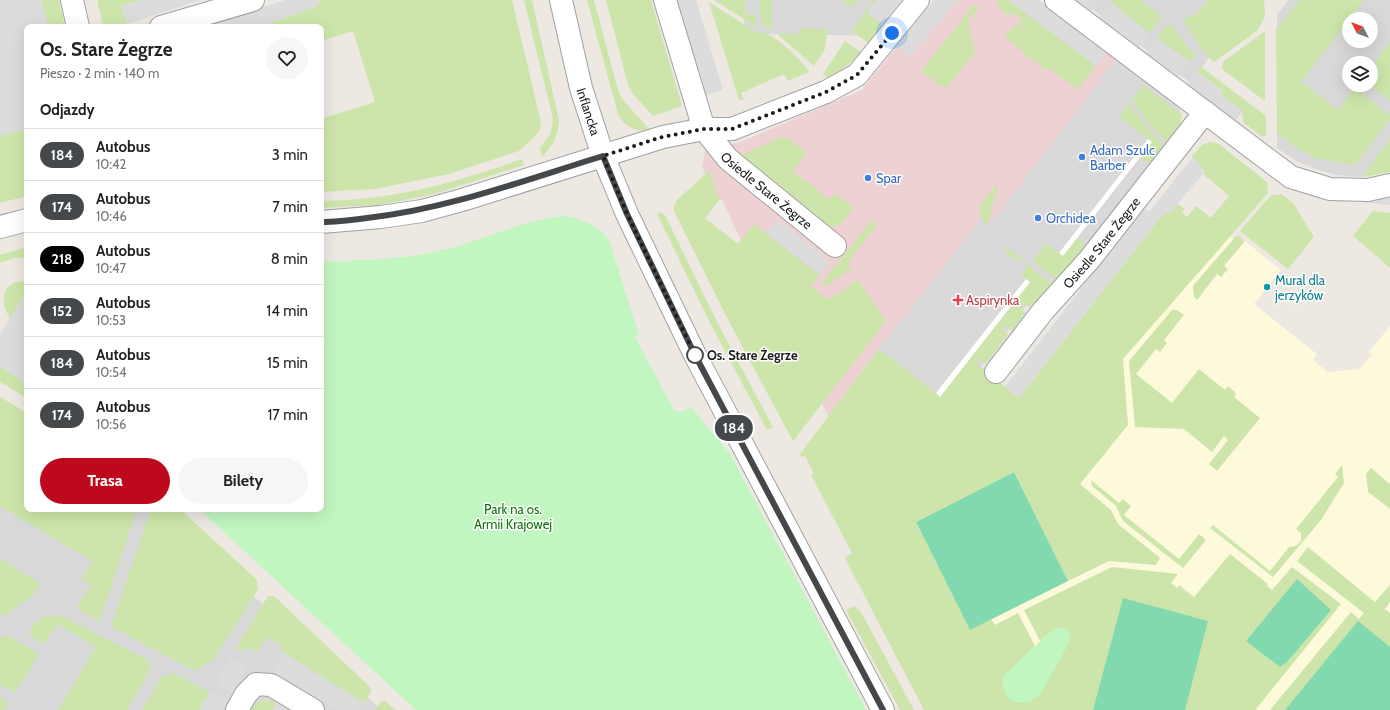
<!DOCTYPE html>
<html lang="pl">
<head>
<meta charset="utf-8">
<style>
  body { margin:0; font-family:Cabin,sans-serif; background:#f6f6f6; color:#222; height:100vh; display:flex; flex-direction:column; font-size:15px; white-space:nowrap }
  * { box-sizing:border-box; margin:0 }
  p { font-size:13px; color:#767676 }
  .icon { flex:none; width:22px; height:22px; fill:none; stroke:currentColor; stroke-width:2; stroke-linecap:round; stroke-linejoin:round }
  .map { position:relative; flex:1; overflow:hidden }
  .sheet { position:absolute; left:24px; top:24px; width:300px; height:488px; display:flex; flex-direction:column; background:#fff; border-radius:8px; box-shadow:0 4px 16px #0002 }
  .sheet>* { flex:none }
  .badge { padding:0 8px; border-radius:13px; font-size:14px; line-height:26px }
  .needle { width:26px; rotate:312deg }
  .buttons { position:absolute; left:1342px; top:12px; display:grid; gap:8px }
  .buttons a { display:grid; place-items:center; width:36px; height:36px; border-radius:50%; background:#fff; box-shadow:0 4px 16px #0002; font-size:20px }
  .you { position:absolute; width:20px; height:20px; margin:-10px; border:3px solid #fff; border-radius:50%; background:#1a73e8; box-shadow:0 0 0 6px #1a73e833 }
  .map>.badge { position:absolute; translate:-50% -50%; box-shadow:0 0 0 2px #fff }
  h2 { padding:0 16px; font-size:15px; line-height:36px }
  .round { display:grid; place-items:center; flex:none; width:42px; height:42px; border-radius:21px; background:#f6f6f6 }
  .headline { display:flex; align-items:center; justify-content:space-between; height:68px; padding:0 16px }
  h1 { font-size:19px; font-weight:800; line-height:30px }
  .cta { display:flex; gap:8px; margin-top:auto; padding:8px 16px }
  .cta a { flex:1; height:46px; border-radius:24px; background:#be091d; color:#fff; font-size:16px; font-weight:800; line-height:46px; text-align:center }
  .cta a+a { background:#f6f6f6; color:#222 }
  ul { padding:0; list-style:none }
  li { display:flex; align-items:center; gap:12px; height:52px; padding:0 16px; border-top:1px solid #e0e0e0 }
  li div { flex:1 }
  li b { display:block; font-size:15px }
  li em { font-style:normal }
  li .badge { min-width:44px; font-weight:700; text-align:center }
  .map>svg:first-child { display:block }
  .residential { fill:#dad9d9; fill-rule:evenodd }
  .commercial { fill:#edd1d3 }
  .education { fill:#fdfadb }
  .grass { fill:#cde5aa }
  .park { fill:#c1f6c0 }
  .pitch { fill:#83d9af }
  .parking { fill:#dcdcdc }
  .pier { fill:#fff }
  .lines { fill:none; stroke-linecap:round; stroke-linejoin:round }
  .minor-casing { stroke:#a0a0a0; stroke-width:24 }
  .tertiary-casing { stroke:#a0a0a0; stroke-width:24 }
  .minor { stroke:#fff; stroke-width:22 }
  .tertiary { stroke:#fff; stroke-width:22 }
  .line-casing { stroke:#fff; stroke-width:9 }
  .line { stroke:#45484a; stroke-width:6 }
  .walk { stroke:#1c1c1c; stroke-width:4; stroke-dasharray:0 7.2 }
  .shop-dot { fill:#3f7fe0; stroke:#fff; stroke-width:1.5 }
  .culture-dot { fill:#0f9aa8; stroke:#fff; stroke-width:1.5 }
  .health-dot { fill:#e0444e; stroke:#fff; stroke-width:1.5 }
  .stop-dot { fill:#fff; stroke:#45484a; stroke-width:2 }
  .labels { text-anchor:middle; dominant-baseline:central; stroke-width:3; stroke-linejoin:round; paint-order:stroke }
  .street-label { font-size:13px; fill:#1c1c1c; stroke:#fff }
  .shop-label { font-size:13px; fill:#366cbe; stroke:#fff; text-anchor:start }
  .culture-label { font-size:13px; fill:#0d838f; stroke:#fff; text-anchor:start }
  .health-label { font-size:13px; fill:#be3a42; stroke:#fff; text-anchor:start }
  .stop-label { font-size:13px; font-weight:bold; fill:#1c1c1c; stroke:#fff; text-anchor:start }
  .park-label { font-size:13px; fill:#137410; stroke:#fff }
</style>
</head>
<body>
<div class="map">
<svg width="1390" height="710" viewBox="0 0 1390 710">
  <rect width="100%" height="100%" fill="#ede8e2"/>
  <g class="residential">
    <polygon points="745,0 901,0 873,36 744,33"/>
    <polygon points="1080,0 1249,0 1191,83"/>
    <path d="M1288,0H1390V171L1362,177L1337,175L1317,170L1298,162L1277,148V15ZM1349,19H1371V41H1349ZM1349,63H1371V85H1349Z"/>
    <polygon points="1117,59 1175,103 1180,110 1181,126 1070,270 1030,301 937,426 865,367 981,219 989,224"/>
    <polygon points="0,410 27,509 156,509 382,710 0,710"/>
  </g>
  <polygon class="commercial" points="934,0 1038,0 1117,59 989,225 981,219 865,367 829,417 773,313 723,201 716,195 702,167 705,151 743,141 862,90"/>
  <polygon class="education" points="1222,229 1240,245 1245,241 1281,270 1254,304 1317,354 1313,360 1328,372 1360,369 1372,354 1369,352 1390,326 1390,710 989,710 897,538"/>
  <g class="grass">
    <polygon points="0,0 59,0 65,27 27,27 27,196 0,203"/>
    <polygon points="100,0 141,0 121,6 127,24 111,27 103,25 97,1"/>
    <polygon points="320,0 512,0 541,123 540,130 534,137 519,151 449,174 375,189 321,192 321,119 375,102 353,31 321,41 321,27 259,27 317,6"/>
    <path d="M524,0H532L559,120C558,135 553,146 542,157L540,148L550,134L553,119Z"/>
    <path d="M587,0H594L618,90L622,99L650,130C635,132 625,127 618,114Z"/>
    <polygon points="606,0 651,0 682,106 653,116 633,94 628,85"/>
    <polygon points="714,0 745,0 745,14 755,15 758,26 755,26"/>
    <polygon points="760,0 772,0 772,29 764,27 760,15"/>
    <polygon points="845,0 858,0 854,6 845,6"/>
    <polygon points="873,0 876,0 867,12 882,25 868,43 852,31"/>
    <path d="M998,0H1008L1096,66L1077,90L1048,67L1045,70L1004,37L1015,24L1017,26L1021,25C1022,16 1015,12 1007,15L997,6Z"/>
    <polygon points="1113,0 1140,0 1162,16 1150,33 1111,3"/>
    <path d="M1208,0H1264L1265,15L1258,30L1214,62C1204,55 1191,31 1183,20L1198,13Z"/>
    <polygon points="1300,0 1364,0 1301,82 1338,110 1355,88 1390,115 1390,119 1355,165 1318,159 1300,150 1277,133 1276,30"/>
    <path d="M709,2L758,33C761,33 765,33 767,34C778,38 804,62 809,72L788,81L784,74L741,93L744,100H739Z"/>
    <polygon points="974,5 979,9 968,20 975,53 945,89 921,71"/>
    <polygon points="1169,22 1195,56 1189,61 1157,38"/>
    <polygon points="800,28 828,29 825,49 814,66 777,34 800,34"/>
    <polygon points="1265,31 1265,101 1222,69 1223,62"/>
    <polygon points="845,41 861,52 846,67 828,78 823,74"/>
    <polygon points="1390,42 1390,101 1369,85 1371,85 1371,67"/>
    <polygon points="1200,66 1266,116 1266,135 1262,137 1243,122 1242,111 1220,94 1222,90 1196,71"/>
    <polygon points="1143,85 1182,114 1180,129 1169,145 1145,119 1132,99"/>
    <polygon points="1129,103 1142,121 1166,149 1153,167 1136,154 1148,139 1119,116"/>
    <path d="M785,136L807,153L793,171L830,200L835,193L854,208C845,219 840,229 825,227L737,157Z"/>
    <polygon points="1390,139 1390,172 1362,177"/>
    <polygon points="1210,142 1219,144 1267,182 1268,193 1123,359 1128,425 1080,484 1111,510 1118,524 1160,558 1156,565 1109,561 1068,581 1014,472 916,522 970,629 991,619 995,625 1018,613 1035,646 1004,675 1054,629 1040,641 1024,610 1112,567 1178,574 1171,583 1177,588 1179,585 1194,597 1230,554 1268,584 1267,586 1272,590 1292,567 1341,604 1256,709 1257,710 924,710 845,558 852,553 811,475 814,473 805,456 802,457 800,454 879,349 936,393 1026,279 1021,275 1026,269 1026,264 1022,261 1017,261 1004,251 1007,247 1053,285 1030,308 1023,303 1020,307 1026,312 1012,331 1005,326 1002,330 1008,335 986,364 979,359 976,363 1019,398 1163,214 1172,211 1178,204 1185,209 1182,213 1187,217 1196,206 1211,218 1229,196 1203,174 1205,171 1192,156 1202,145"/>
    <path d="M522,159L524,165L431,195L378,205L321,208V201C393,200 455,183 522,159Z"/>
    <polygon points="710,170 716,194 721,198 705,218 738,244 754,224 820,275 811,286 828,300 858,280 886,321 793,441 726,316 673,209 677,200"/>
    <polygon points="999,181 988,225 981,219 979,206"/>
    <polygon points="1282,194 1293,203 1314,237 1288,269 1240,231 1271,195"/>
    <polygon points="1373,211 1390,213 1390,268 1353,236"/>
    <polygon points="660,212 665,215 717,322 773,427 767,430 710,323 657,214"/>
    <polygon points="871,221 877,225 849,261 851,269 825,287 821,284"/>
    <polygon points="1074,235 1089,247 1058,281 1033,261 1046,243 1059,253"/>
    <polygon points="1237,235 1245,241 1224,266 1228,269 1221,277 1217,274 1197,300 1194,297 1193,286"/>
    <polygon points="27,247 27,258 14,258 0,263 0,255"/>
    <path d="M23,281L27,283V291L10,318C0,303 0,283 23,281Z"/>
    <polygon points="1172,310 1177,310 1184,315 1164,340 1167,343 1160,352 1156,349 1136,374 1172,403 1199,369 1225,390 1228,386 1236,393 1234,397 1260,418 1217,471 1209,464 1228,440 1224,436 1212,452 1184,429 1135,427 1129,361"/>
    <polygon points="0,366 27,384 27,398 0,382"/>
    <polygon points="0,397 27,413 27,509 137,509 99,622 78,609 78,606 91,585 81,579 92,561 0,506"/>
    <polygon points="1342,465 1344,483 1321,520 1273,577 1210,528 1213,525 1270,571 1289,547 1296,546 1301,541 1301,533 1296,529 1338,477 1335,474"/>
    <polygon points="1371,468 1390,484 1390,509 1368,492 1366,474"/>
    <polygon points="1091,480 1119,503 1123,499 1131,506 1124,515 1179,559 1199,534 1206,540 1183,568 1123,521 1116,506 1092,486"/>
    <polygon points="151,509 180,509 257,580 258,589 214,659 199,669 194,670 111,627"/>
    <polygon points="1308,547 1375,602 1390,585 1390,602 1385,609 1390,613 1390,710 1270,710 1351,612 1359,619 1364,613 1297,561"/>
    <polygon points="0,559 40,583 33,595 4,616 0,613"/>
    <polygon points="268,596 274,596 370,687 371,691 364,703 280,651 282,646 267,637 257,652 247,646 243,652 236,648"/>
    <polygon points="854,606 861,612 914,710 900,710 846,610"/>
    <path d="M46,616H61L148,660L150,670L127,710H58L96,647L57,624L44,645C41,643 36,640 33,638C24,629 40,619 46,616Z"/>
    <polygon points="7,635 39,654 15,693 0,684 0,637"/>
    <polygon points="173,673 210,692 199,710 142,710 162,676"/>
    <polygon points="0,697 9,703 5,710 0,710"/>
    <polygon points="264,700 277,702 272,710 250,710 258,702"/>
    <polygon points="385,701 396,710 375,710 380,702"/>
  </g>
  <g class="park">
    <path d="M565,216C584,219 596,225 609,240L639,335L635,337L675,412L678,410L680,413L691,407L730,454L866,710H416L199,509H321V261C365,261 408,259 451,248C488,238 526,219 565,216Z"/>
    <path d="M1060,627L1066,629L1070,634V641L1040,695C1021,710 998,702 1004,675L1054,629Z"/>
  </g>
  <g class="pitch">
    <polygon points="1014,472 1068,581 970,630 916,522"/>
    <polygon points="1297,579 1331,610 1287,662 1280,667 1246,641"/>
    <polygon points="1123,598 1208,621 1185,710 1093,710"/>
    <polygon points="1358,621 1390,647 1390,710 1285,710"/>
  </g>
  <g class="parking">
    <polygon points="0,0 42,0 48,27 27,27 27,129 0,136"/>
    <polygon points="141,0 201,0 127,24 121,6"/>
    <polygon points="285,0 320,0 317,6 259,27 202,27"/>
    <polygon points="677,0 696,0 723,90 705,95"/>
    <polygon points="876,0 901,0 882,25 867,12"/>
    <polygon points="934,0 957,0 910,58 896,46"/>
    <polygon points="1008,0 1038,0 1107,51 1096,66"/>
    <polygon points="1076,0 1099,0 1091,11"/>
    <polygon points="1111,3 1150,33 1139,47 1099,17"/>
    <polygon points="1157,38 1189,61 1178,76 1146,53"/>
    <polygon points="1196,71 1222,90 1220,94 1243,111 1234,122 1186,85"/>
    <polygon points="1193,157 1205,171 1172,211 1163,214 1019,398 1005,387 1143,208 1149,212"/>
    <polygon points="1353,192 1390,196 1390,205 1353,201"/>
    <polygon points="777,219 830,262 820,275 766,233"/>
    <polygon points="27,291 27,384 0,366 0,334"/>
    <polygon points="1033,303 1039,308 988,373 982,369"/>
    <polygon points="284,653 364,703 360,710 338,710 273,671"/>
    <polygon points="231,658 247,668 232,693 216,683"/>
    <polygon points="210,692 227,702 222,710 199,710"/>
    <polygon points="277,702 291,710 272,710"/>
  </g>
  <g class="pier">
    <polygon points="1148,139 1152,142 1063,256 1059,253"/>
    <polygon points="1026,279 1030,282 940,397 936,393"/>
  </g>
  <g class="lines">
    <defs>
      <g id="minor">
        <polyline points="72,0 78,27"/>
        <path id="s1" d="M665,0L704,129L728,159L835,246"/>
        <polyline points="1056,0 1291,177 1330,189 1368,190 1390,185"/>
        <polyline points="161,27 253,0"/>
        <polyline points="321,222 381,217 422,211 462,200 663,137 704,129 732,129 826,92 857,75 918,0"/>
        <polyline points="0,227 27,220"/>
        <path id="s2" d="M996,372L1043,311L1089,260L1205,112"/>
        <polyline points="237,710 246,694 256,684 271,685 313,710"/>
      </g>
      <g id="tertiary">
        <path id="s3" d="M561,0L581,88L603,156L627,214L695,355L883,710"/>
      </g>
    </defs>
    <use href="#minor" class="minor-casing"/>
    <use href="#tertiary" class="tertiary-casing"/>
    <use href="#minor" class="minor"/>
    <use href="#tertiary" class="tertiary"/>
  </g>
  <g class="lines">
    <defs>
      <path id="line" d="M321,222C336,222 352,220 367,218C448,209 525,180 603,156L627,214L695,355L883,710"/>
    </defs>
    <use href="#line" class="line-casing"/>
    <use href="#line" class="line"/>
    <polyline class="walk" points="695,355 627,214 603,156 662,137 704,129 732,129 826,92 857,75 892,33"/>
  </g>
  <g class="shop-dot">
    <circle cx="1082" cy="157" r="4"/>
    <circle cx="868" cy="178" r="4"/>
    <circle cx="1038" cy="218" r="4"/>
  </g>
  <circle class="culture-dot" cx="1267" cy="287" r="4"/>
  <path class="health-dot" d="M956 294h4v4h4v4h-4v4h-4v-4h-4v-4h4z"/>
  <circle class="stop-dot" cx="695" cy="355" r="8"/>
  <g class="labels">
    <g class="street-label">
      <text stroke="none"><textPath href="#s3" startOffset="115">Inflancka</textPath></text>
      <text stroke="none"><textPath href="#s1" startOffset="223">Osiedle Stare Żegrze</textPath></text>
      <text stroke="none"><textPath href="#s2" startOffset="167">Osiedle Stare Żegrze</textPath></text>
    </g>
    <g class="shop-label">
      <text x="1090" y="150">Adam Szulc<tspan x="1090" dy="15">Barber</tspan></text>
      <text x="876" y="178">Spar</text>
      <text x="1046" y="218">Orchidea</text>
    </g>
    <g class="culture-label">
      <text x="1275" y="280">Mural dla<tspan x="1275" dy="15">jerzyków</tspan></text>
    </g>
    <g class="health-label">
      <text x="966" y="300">Aspirynka</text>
    </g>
    <g class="stop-label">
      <text x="707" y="355">Os. Stare Żegrze</text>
    </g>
    <g class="park-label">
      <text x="513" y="509">Park na os.<tspan x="513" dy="15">Armii Krajowej</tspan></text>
    </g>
  </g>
</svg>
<div class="buttons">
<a><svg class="needle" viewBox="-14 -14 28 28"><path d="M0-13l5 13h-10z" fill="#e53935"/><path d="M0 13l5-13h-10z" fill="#767676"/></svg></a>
<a><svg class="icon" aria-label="layers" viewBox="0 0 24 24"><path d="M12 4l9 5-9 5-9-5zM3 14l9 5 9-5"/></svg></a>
</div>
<div class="you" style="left:892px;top:33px"></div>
<b class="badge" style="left:734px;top:428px;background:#45484a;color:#fff">184</b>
<section class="sheet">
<div class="headline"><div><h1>Os. Stare Żegrze</h1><p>Pieszo · 2 min · 140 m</p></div><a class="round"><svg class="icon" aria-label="heart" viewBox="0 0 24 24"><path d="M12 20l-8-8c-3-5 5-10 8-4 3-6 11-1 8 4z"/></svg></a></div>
<h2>Odjazdy</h2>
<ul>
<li><span class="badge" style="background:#45484a;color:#fff">184</span><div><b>Autobus</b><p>10:42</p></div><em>3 min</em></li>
<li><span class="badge" style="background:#45484a;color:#fff">174</span><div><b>Autobus</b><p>10:46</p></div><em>7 min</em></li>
<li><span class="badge" style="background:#000;color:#fff">218</span><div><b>Autobus</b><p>10:47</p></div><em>8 min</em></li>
<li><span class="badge" style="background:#45484a;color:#fff">152</span><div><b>Autobus</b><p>10:53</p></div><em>14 min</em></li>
<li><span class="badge" style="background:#45484a;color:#fff">184</span><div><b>Autobus</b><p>10:54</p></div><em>15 min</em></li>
<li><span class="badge" style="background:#45484a;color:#fff">174</span><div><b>Autobus</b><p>10:56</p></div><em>17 min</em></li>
</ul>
<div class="cta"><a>Trasa</a><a>Bilety</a></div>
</section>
</div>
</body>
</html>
